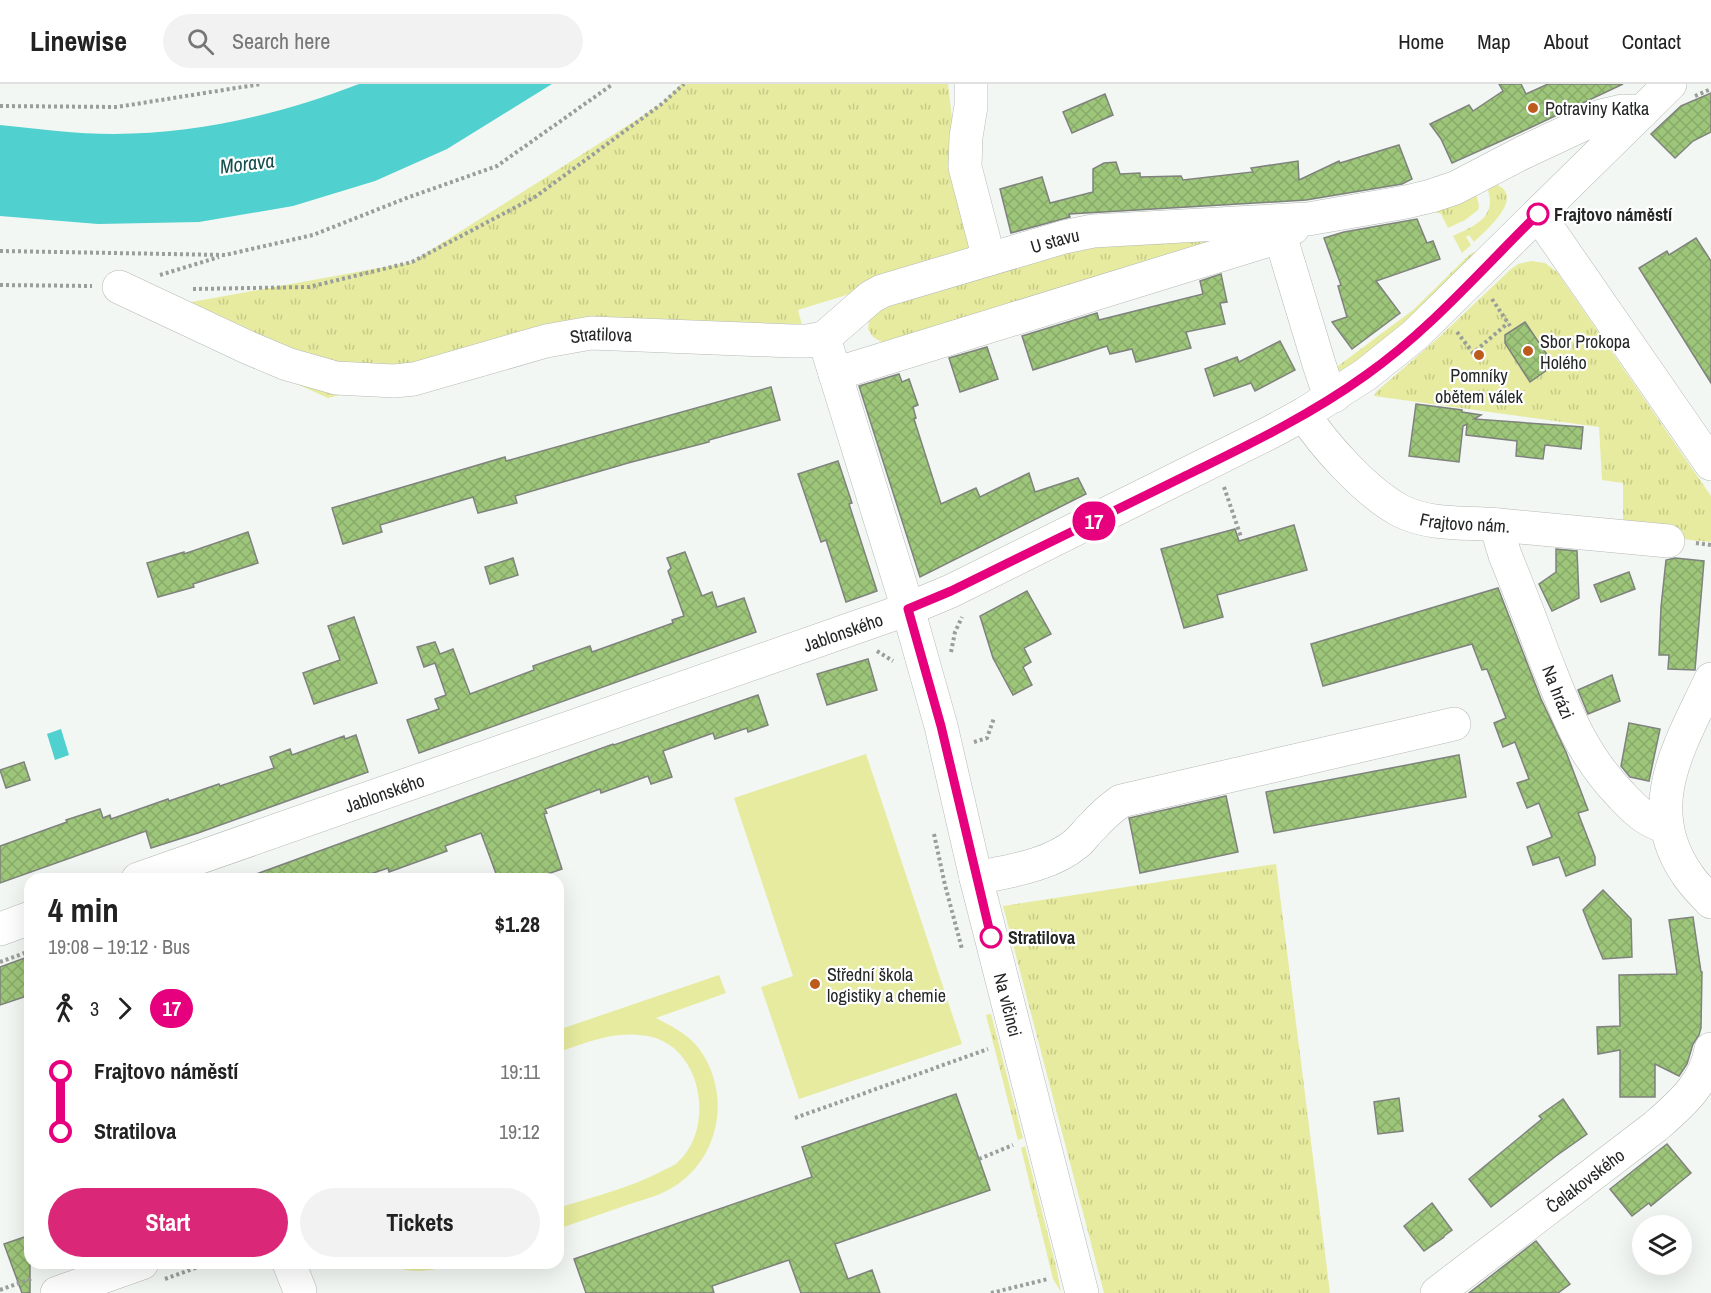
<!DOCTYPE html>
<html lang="en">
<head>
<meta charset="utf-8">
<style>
  body { margin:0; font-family:"Archivo Narrow",sans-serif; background:#f2f2f2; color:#222; height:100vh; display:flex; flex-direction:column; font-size:22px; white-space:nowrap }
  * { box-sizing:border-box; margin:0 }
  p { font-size:20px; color:#767676 }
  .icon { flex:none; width:33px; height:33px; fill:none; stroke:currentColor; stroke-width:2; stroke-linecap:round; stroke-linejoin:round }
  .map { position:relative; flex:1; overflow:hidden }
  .details { position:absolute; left:24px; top:789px; width:540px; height:396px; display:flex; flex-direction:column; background:#fff; border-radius:18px; box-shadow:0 6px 24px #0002 }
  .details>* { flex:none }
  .badge { padding:0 12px; border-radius:20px; font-size:21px; line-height:39px }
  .tools { position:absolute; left:1632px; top:1131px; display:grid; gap:12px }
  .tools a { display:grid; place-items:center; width:60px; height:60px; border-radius:50%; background:#fff; box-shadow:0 6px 24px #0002; font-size:30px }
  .map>.badge { position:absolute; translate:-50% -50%; box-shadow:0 0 0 3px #fff }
  .legs { display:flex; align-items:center; gap:9px; height:66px; padding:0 24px; font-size:20px }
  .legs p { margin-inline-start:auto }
  .summary { display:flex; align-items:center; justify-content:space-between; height:102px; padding:0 24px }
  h1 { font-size:33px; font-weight:700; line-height:45px }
  .action { display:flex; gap:12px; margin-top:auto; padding:12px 24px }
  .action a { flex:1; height:69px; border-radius:36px; background:#db2777; color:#fff; font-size:24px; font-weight:700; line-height:69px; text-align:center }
  .action a+a { background:#f2f2f2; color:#222 }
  ul { padding:0 24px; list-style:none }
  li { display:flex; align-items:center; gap:21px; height:60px; font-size:22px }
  li i { display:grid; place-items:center; width:9px; height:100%; margin:0 8px; background:currentColor }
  li i::after { content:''; width:15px; height:15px; margin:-8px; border:4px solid; border-radius:50%; background:#fff }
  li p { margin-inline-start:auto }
  li:first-child i { background:linear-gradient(#0000 50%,currentColor 0) }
  li:last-child i { background:linear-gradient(currentColor 50%,#0000 0) }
  header { display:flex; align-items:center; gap:36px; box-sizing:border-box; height:84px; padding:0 30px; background:#fff; border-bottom:2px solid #e0e0e0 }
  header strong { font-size:28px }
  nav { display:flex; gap:33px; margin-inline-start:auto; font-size:21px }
  .search { width:420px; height:54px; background:#f2f2f2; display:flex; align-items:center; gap:15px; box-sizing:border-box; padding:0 21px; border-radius:33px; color:#767676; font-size:22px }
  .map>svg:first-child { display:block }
  .grass { fill:url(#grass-tufts) }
  .pitch { fill:#e7eb9f }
  .water { fill:#50d0ce }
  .building { fill:url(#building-cross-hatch); stroke:#7f827d; stroke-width:1.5 }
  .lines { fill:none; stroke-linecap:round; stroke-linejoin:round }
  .minor-casing { stroke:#b5bab6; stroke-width:34 }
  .path { stroke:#9a9e9b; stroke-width:4; stroke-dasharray:3 3; stroke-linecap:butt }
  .minor { stroke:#fff; stroke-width:33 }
  .line-1-casing { stroke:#fff; stroke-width:14 }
  .line-1 { stroke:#e6007e; stroke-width:9 }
  .poi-dot { fill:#bc5b1c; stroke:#fff; stroke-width:2 }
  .stop-1-dot { fill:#fff; stroke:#e6007e; stroke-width:3 }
  .labels { text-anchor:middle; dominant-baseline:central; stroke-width:4.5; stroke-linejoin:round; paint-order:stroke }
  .poi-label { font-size:18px; fill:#252726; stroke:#fff; text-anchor:start }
  .stop-label { font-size:18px; font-weight:bold; fill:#252726; stroke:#fff; text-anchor:start }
  .street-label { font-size:18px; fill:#252726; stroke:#fff }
  .water-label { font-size:20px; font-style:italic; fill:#154d4c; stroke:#fff }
</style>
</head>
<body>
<header>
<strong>Linewise</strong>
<div class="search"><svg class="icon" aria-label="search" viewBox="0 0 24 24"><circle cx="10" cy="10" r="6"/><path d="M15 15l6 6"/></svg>Search here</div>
<nav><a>Home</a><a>Map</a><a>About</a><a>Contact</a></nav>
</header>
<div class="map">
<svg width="1711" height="1209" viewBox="0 0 1711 1209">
  <defs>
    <pattern id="grass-tufts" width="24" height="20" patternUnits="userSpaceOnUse" patternTransform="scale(1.5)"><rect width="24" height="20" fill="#e7eb9f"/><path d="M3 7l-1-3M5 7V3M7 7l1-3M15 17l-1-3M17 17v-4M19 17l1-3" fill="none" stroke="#c6ca89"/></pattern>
    <pattern id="building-cross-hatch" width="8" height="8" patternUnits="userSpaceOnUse" patternTransform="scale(1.5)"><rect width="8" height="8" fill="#9ec67a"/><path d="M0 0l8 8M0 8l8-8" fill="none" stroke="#88aa69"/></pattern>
  </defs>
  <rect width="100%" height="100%" fill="#f2f7f3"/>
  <g class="grass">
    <polygon points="681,0 948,0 957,78 976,159 966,174 798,226 803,245 583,250 328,314 137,228 412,178 663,19"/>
    <path d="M1495,100C1527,112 1486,146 1474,158L1469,151L1466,153L1471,161L1462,169L1453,152C1467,145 1490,137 1490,118C1490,113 1488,108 1488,104Z"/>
    <polygon points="1475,111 1477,113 1479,122 1478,126 1465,136 1448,144 1441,130 1432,127"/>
    <polygon points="1242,148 887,261 873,253 868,245 870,229 877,221 1085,156"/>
    <polygon points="1477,167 1442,209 1343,292 1334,285 1413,226 1466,174 1472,169"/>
    <polygon points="1531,177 1545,179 1557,188 1711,412 1711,458 1671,454 1623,445 1623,399 1602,396 1599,343 1374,312 1377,307 1436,256 1511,185 1518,180"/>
    <polygon points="1276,780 1330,1209 1104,1209 1003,822"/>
    <polygon points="991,930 1023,1054 1018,1056 986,931"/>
    <polygon points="1025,1062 1056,1182 1061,1208 1053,1195 1021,1064"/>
  </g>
  <g class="pitch">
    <polygon points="866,670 962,960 799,1015 761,903 793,892 734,714"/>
    <path d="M719,891L726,909L656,934C670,941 687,950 697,962C731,1005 722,1069 678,1100C663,1111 645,1115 627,1121C604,1129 581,1137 558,1145V1124C592,1113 630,1104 662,1087C667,1084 674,1082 678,1078C716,1043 702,961 647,952C615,946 588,958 558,968V946Z"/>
    <path d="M383,1179H458C430,1188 411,1191 383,1179Z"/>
  </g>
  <g class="water">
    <path d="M359,0H552L447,65L375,97L293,122L199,138L98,140L0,132V41C38,45 76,50 114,50C198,50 281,30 359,0Z"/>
    <polygon points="61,645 69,671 55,676 47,650"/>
  </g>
  <g class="building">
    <polygon points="1499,0 1521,0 1526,10 1548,0 1623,0 1521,48 1452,79 1441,55 1430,40 1469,21 1473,27 1503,7"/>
    <polygon points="1711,9 1711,48 1693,57 1675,74 1651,50 1681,22"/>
    <polygon points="1105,10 1113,31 1072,49 1063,28"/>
    <polygon points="1399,61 1412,95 1402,100 1306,116 1069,130 1070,133 1011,149 1000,105 1042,93 1050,119 1093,108 1093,85 1104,79 1116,78 1120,90 1140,89 1140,93 1181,92 1183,96 1253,88 1251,84 1298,77 1299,96 1339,77 1340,79"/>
    <polygon points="1417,135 1427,159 1433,157 1440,175 1376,197 1400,229 1352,265 1332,238 1347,233 1338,202 1341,201 1324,154 1344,148"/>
    <polygon points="1696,154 1711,177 1711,299 1639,184 1667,167 1669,171"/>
    <polygon points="1221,190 1227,218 1220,219 1225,240 1186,248 1191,264 1136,278 1132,265 1110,270 1107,262 1033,286 1022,252 1097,229 1099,236 1203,210 1200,197"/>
    <polygon points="1525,238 1554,281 1530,298 1505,259 1505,251"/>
    <polygon points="1280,257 1295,286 1255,307 1251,299 1214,312 1205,285 1237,273 1239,278"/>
    <polygon points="987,263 998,295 960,308 949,274"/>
    <polygon points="899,290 902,298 909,295 918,321 913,323 916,334 914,335 941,420 976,404 980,413 1029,389 1035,408 1078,394 1086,410 920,493 859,302"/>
    <polygon points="771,303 780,336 709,356 709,358 628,379 515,412 517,419 478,429 473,413 380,441 382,448 343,460 332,424 505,373 506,377"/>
    <polygon points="1416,320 1462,326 1462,328 1481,331 1474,335 1583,343 1581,365 1545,361 1543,375 1516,372 1517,357 1466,351 1467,340 1463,342 1459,378 1409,372"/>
    <polygon points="838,377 852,419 849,420 877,507 846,518 826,456 821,458 798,390"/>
    <polygon points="1294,441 1307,486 1217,511 1223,533 1184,544 1161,465 1235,445 1239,457"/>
    <polygon points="248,448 258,479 193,500 194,503 158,513 147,479 184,468 184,470"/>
    <polygon points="1556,465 1577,467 1579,514 1552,527 1539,500 1556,488"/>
    <polygon points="685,468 702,512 712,508 717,523 744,514 756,548 419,669 407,636 439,625 435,615 446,611 435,579 424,583 417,563 435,558 440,570 453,565 470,610 534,586 533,582 590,562 592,568 673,539 672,536 684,532 668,487 671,484 667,474"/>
    <polygon points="513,474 518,491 490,500 485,483"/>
    <polygon points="1675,474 1704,477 1695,586 1668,585 1669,571 1659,571 1661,523 1666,476"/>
    <polygon points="1629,488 1635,505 1601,518 1594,501"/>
    <polygon points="1498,504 1541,615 1566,668 1588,726 1578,729 1595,773 1595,781 1566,792 1559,773 1533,781 1527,763 1552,753 1539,719 1527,724 1517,699 1529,695 1515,658 1503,663 1494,639 1506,634 1487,585 1482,586 1472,560 1323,602 1311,560"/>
    <polygon points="1027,507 1051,550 1024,564 1031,578 1023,583 1032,601 1013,611 993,574 980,532"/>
    <polygon points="354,533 377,599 314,620 303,589 340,576 328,542"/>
    <polygon points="868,575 877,606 827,621 817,590"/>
    <polygon points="1612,591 1620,617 1588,630 1578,606"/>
    <polygon points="758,611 768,641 748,648 747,644 715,655 713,649 663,667 672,693 651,700 648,692 601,709 600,705 545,725 547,729 544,730 562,785 533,795 498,795 481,749 445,762 447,767 389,788 388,784 356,795 251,795 251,792 613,660 614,661"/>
    <polygon points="1629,639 1660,645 1649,697 1630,693 1621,682"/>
    <polygon points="356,651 368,688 198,749 151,764 146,747 0,799 0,762 67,738 66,736 100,725 103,734 110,731 111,735 168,715 169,717 219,700 220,702 274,684 270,673 290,665 292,671 344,652 345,655"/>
    <polygon points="1459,671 1466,713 1274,749 1266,708"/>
    <polygon points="24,678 30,696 6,704 0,686"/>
    <polygon points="1226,712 1238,768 1140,789 1129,734"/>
    <polygon points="1603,806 1631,835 1632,873 1603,875 1590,844 1583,826"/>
    <polygon points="1693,833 1701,888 1702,888 1701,944 1699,951 1693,960 1687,980 1679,992 1655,980 1655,1013 1620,1013 1620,966 1598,970 1597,943 1620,942 1619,891 1677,890 1669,836"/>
    <polygon points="30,872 30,911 0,921 0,883"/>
    <polygon points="956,1010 990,1106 835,1160 848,1195 872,1186 880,1209 801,1209 789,1176 712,1202 714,1209 586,1209 574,1175 812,1093 802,1063"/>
    <polygon points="1399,1014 1403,1047 1378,1050 1374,1018"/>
    <polygon points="1563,1015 1587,1050 1556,1072 1491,1123 1469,1095 1542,1035 1539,1032"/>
    <polygon points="1667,1060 1691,1089 1651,1122 1649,1119 1632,1132 1610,1105"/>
    <polygon points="1432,1119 1452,1146 1444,1152 1444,1153 1424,1167 1404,1142"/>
    <polygon points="30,1151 30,1209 22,1209 4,1160"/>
    <polygon points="1536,1157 1570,1200 1558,1209 1469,1209"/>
  </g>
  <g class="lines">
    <defs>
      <g id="minor">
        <polyline points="971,0 971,22 966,53 965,83 989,175"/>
        <polyline points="1538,130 1711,380"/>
        <polyline points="1280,151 1319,280 1325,298 1334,312"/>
        <path id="s1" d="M119,203L249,264L287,280L336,294L394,297L414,295L546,257L591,249L792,257H807L824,254"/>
        <path id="s2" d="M824,254L908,525L941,642L976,794L1082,1209"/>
        <path id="s3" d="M824,254L871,213L882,207L1064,153L1093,147L1308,135L1406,118L1431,112L1455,104L1522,69L1601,32L1622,27L1642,28"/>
        <polyline points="835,290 1266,157 1293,144"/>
        <path id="s4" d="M1304,330C1323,361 1368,410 1401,427C1431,442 1466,438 1499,441C1556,446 1612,452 1668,457"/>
        <path id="s5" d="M1497,441L1501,458L1505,471C1518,503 1531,536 1543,569C1565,624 1579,668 1622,712C1636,727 1645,736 1666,743"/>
        <path d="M1711,595C1681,660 1640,722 1687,790C1694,801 1703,809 1711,818"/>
        <path d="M976,794C1009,787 1050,782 1077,759C1083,754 1087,747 1093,742C1101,733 1111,724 1121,717L1454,640"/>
        <path id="s6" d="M138,795L908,525L951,507L1271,348L1304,330L1365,291L1415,251L1670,0"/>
        <polyline points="0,845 30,834"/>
        <polyline points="289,1179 300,1207"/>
        <polyline points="57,1209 142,1179"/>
        <path id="s7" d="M1437,1209L1656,1042C1680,1021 1706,999 1711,965"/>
      </g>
    </defs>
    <use href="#minor" class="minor-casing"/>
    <g class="path">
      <polyline points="1695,12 1711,5"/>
      <polyline points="0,22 117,23 261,0"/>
      <polyline points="0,167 225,171 313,151 409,113 497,82 613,0"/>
      <polyline points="160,191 219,173"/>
      <polyline points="0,201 92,202"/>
      <polyline points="193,205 309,203 412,178 535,113 663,19 684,0"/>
      <polyline points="1492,215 1510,242"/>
      <polyline points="1457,248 1473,269 1508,239"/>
      <polyline points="1224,403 1241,453"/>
      <polyline points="1696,459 1711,461"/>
      <polyline points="877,567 893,577"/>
      <polyline points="951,568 955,548 962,533"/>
      <polyline points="974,658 987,654 994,634"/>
      <polyline points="934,750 945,801 962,865"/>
      <polyline points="0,878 30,867"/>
      <polyline points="795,1034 988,965"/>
      <polyline points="979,1075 1013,1061"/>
      <polyline points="165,1195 209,1179"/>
      <polyline points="0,1206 33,1194"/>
      <polyline points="991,1209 1048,1195"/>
    </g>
    <use href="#minor" class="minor"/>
  </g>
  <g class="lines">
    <defs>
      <path id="line-1" d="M991,853L941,642L908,525L951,507C1028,469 1106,431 1183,393C1246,362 1309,332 1366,291C1430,246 1482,185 1538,130"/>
    </defs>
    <use href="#line-1" class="line-1-casing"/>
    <use href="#line-1" class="line-1"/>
  </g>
  <g class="poi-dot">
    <circle cx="1533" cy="24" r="6"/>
    <circle cx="1528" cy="267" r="6"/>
    <circle cx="1479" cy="271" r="6"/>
    <circle cx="815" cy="900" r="6"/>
  </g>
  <g class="stop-1-dot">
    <circle cx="1538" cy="130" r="10"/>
    <circle cx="991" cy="853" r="10"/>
  </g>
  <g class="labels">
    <g class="poi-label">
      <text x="1545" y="24">Potraviny Katka</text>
      <text x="1540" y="257">Sbor Prokopa<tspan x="1540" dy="21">Holého</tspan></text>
      <text x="1479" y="291" text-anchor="middle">Pomníky<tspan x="1479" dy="21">obětem válek</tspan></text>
      <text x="827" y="890">Střední škola<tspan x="827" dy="21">logistiky a chemie</tspan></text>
    </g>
    <g class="stop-label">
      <text x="1554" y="130">Frajtovo náměstí</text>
      <text x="1008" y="853">Stratilova</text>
    </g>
    <g class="street-label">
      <text stroke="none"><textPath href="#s3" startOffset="255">U stavu</textPath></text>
      <text stroke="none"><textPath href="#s1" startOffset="507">Stratilova</textPath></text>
      <text stroke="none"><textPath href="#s4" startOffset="204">Frajtovo nám.</textPath></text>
      <text stroke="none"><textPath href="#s6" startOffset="747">Jablonského</textPath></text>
      <text stroke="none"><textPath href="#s5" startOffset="178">Na hrázi</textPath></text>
      <text stroke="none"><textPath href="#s6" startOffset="261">Jablonského</textPath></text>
      <text stroke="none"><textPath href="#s2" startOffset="692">Na vlčinci</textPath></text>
      <text stroke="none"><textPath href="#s7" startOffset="186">Čelakovského</textPath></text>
    </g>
    <g class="water-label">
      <text transform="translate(247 79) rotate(-7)">Morava</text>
    </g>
  </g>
</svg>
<div class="tools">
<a><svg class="icon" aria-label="layers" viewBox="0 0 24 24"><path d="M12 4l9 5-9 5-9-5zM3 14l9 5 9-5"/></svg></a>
</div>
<b class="badge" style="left:1094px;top:437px;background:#e6007e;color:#fff">17</b>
<section class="details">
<div class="summary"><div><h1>4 min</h1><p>19:08 – 19:12 · Bus</p></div><b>$1.28</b></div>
<div class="legs"><svg class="icon" aria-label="walk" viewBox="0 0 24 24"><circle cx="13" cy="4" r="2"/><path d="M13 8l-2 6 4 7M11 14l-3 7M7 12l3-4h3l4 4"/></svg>3<svg class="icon" aria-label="forward" viewBox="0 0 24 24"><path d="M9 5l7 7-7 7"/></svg><b class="badge" style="background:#e6007e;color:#fff">17</b></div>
<ul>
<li><i style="color:#e6007e"></i><b>Frajtovo náměstí</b><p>19:11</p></li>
<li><i style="color:#e6007e"></i><b>Stratilova</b><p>19:12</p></li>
</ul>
<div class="action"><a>Start</a><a>Tickets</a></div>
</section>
</div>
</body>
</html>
